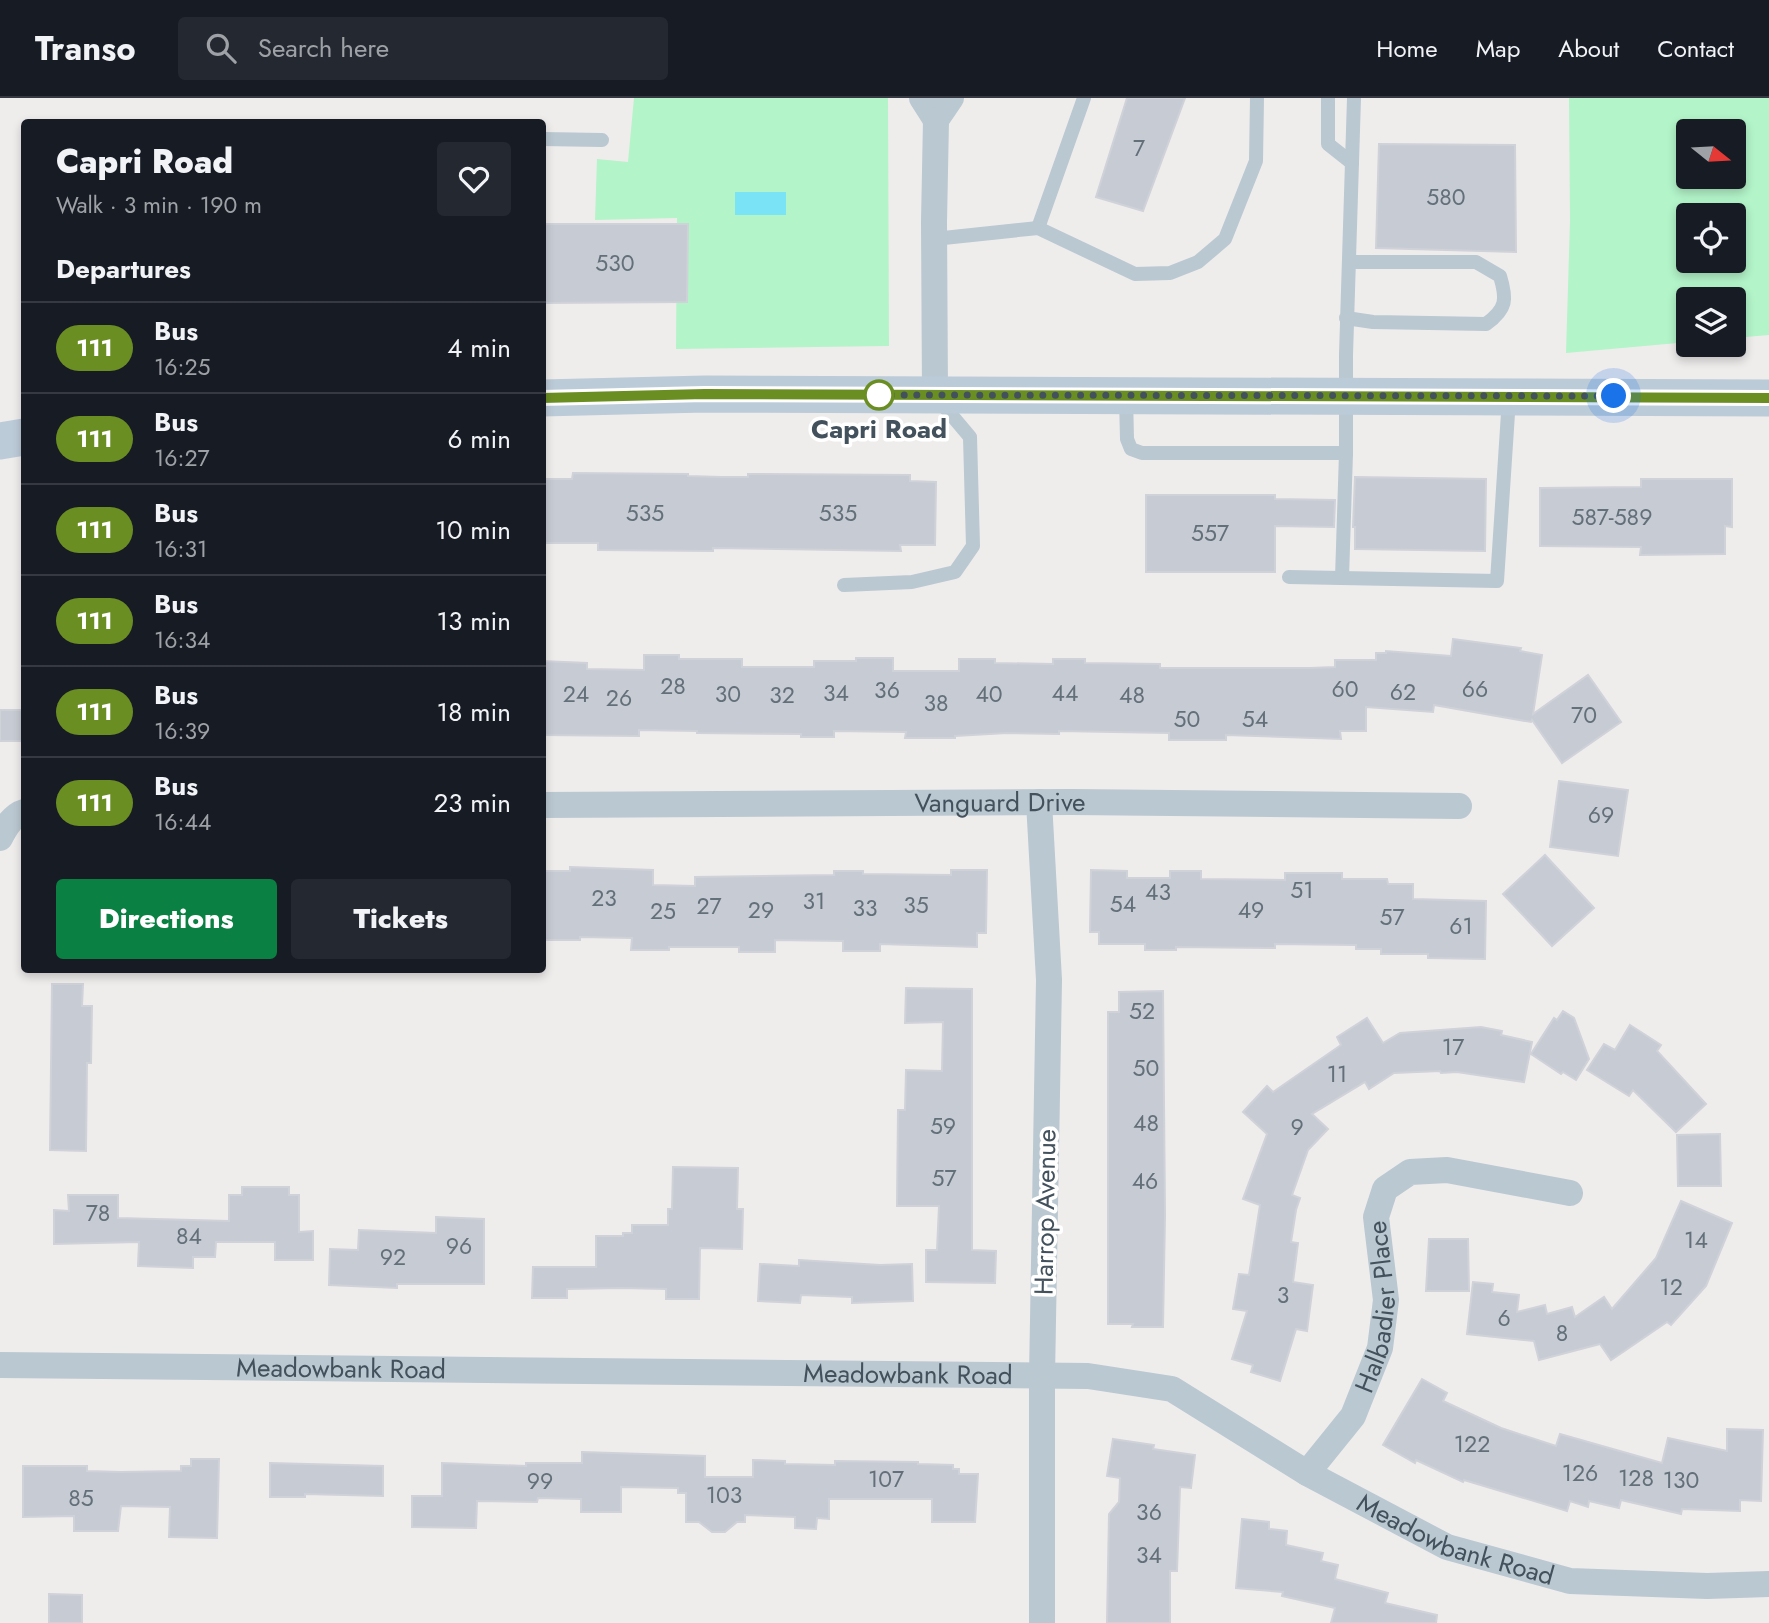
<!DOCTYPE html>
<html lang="en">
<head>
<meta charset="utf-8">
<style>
  body { margin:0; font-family:Jost,sans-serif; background:#242831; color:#f1f3f6; height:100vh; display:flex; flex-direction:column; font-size:26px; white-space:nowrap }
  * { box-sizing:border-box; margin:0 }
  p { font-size:23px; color:#9ea1a6 }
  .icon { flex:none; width:38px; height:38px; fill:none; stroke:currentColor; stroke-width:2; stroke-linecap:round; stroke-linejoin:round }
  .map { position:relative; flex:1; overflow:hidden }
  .sheet { position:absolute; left:21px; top:21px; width:525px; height:854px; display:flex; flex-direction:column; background:#171b24; border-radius:7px; box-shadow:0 4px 10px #0003 }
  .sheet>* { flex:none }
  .badge { padding:0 14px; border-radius:23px; font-size:24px; line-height:46px }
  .needle { width:46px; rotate:108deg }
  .tools { position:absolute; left:1676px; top:21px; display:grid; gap:14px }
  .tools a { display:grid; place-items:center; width:70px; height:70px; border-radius:7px; background:#171b24; box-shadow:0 4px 10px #0003; font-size:35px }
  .you { position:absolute; width:35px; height:35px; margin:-18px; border:5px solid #fff; border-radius:50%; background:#1a73e8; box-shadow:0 0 0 10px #1a73e833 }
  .map>.badge { position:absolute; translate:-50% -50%; box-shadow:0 0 0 4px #fff }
  h2 { padding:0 35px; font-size:26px; line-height:63px }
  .round { display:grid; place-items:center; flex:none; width:74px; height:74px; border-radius:7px; background:#242831 }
  .head { display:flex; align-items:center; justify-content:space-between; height:119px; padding:0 35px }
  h1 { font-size:33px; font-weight:800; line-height:52px }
  .button { display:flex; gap:14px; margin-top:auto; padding:14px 35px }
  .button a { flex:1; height:80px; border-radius:7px; background:#0b8043; color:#fff; font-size:28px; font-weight:800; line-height:80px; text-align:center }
  .button a+a { background:#242831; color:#f1f3f6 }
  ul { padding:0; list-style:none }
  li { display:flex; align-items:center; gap:21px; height:91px; padding:0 35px; border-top:2px solid #363941 }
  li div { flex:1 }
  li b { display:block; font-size:26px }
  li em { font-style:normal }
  li .badge { min-width:77px; font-weight:700; text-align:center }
  header { display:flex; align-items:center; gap:42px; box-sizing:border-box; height:98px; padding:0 35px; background:#171b24; border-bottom:2px solid #363941 }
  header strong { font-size:33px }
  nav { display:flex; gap:38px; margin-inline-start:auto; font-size:24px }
  .search { width:490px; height:63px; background:#242831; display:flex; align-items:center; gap:18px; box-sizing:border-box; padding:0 24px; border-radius:7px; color:#9ea1a6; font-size:26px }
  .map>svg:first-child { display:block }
  .green { fill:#b3f4c9; fill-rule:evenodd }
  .water { fill:#7be3f6 }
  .building { fill:#c7cbd3; stroke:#cfd2d9; stroke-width:2 }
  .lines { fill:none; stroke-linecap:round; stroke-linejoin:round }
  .service { stroke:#bac8d1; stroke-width:14 }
  .minor { stroke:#bac8d1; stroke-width:26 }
  .secondary { stroke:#bccbd8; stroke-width:37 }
  .line-casing { stroke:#fff; stroke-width:16 }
  .line { stroke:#6b8e23; stroke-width:10 }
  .walk { stroke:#42515c; stroke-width:7; stroke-dasharray:0 12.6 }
  .stop-dot { fill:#fff; stroke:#6b8e23; stroke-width:3.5 }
  .labels { text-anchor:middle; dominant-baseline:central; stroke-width:7; stroke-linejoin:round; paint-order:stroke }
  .number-label { font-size:23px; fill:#63707a }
  .stop-label { font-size:26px; font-weight:bold; fill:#42515c; stroke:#fff }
  .street-label { font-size:26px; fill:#42515c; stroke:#fff }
</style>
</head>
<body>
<header>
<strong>Transo</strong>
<div class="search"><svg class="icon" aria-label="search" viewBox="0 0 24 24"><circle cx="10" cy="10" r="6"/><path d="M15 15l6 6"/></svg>Search here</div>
<nav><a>Home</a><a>Map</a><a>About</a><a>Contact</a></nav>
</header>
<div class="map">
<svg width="1769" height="1525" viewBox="0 0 1769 1525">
  <rect width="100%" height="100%" fill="#efecec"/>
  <g class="green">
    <polygon points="634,0 888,0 889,248 676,251 677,120 595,122 597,61 628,64"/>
    <path d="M1569,0H1769V237L1734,240V201H1689V244L1566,255L1570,123ZM1734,33V79H1689V33ZM1734,117V163H1689V117Z"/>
  </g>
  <rect class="water" x="735" y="94" width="51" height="23"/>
  <g class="building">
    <polygon points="1127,0 1185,0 1143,113 1096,99"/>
    <polygon points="1379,46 1515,47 1516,154 1376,150"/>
    <polygon points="542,126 688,126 687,204 542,205"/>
    <polygon points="573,375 688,376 688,378 721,379 748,379 748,376 910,377 910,383 936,384 935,447 900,447 901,453 713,450 713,453 598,452 598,445 542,445 542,381 572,381"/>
    <polygon points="1355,379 1486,381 1485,453 1355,451 1355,429 1353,429"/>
    <polygon points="1641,381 1732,381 1732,429 1725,428 1725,456 1640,457 1641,449 1540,448 1540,390 1641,389"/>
    <polygon points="1146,397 1275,397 1275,401 1335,402 1334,429 1275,428 1275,474 1146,474"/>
    <polygon points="1453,541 1521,550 1520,553 1542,557 1533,616 1588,577 1621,624 1562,665 1532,622 1531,624 1434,607 1433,614 1366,609 1366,633 1340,633 1341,641 1226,637 1226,642 1169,642 1169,635 1059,633 1059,636 1007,635 955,638 955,640 905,640 906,634 834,633 834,639 801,639 801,636 697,635 697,633 639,632 639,638 542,637 542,563 587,565 587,571 644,572 644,557 679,557 679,561 742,561 742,569 814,569 814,563 856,563 856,560 893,560 893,573 959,573 959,561 995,561 995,565 1053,566 1053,561 1085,561 1085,565 1160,566 1160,570 1310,570 1335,569 1335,562 1376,562 1376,555 1386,555 1386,553 1451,558"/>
    <rect x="0" y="612" width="24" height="31"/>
    <polygon points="1559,683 1628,692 1618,758 1550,749"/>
    <polygon points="1545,757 1594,810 1552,848 1503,796"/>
    <polygon points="570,769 653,772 653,787 695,788 695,779 834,777 834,773 863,773 863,776 951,777 951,772 987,772 986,835 977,835 977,849 880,846 880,853 843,853 843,843 775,842 775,854 739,854 739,849 669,849 669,852 631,852 632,840 580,839 580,842 542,842 542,773 570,773"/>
    <polygon points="1091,772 1127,773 1127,780 1170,780 1170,773 1201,773 1201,781 1285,782 1285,775 1342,775 1342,781 1387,781 1388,786 1413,786 1413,801 1486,803 1485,861 1428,860 1428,856 1381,856 1381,851 1356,851 1356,847 1275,846 1275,850 1176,849 1176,852 1145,852 1145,846 1099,846 1099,834 1090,834"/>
    <polygon points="52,886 83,886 82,908 92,908 91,965 87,965 86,1053 50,1052"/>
    <polygon points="906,890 972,891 972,1152 996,1153 995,1185 926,1184 926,1152 937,1152 939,1108 897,1108 898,1012 905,1012 906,972 942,973 943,924 905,925"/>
    <polygon points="1163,893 1165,1117 1163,1229 1132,1229 1133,1226 1108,1226 1108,914 1119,914 1119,894"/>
    <polygon points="1563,913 1574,920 1589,961 1576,982 1563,974 1561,976 1531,956 1554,920 1557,922"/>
    <polygon points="1367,920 1383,945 1400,935 1481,929 1502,933 1501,937 1532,944 1524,984 1457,974 1441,975 1440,973 1394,975 1369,991 1365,984 1312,1016 1328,1031 1308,1052 1292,1097 1300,1100 1296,1112 1291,1144 1298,1145 1293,1184 1313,1187 1307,1233 1296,1231 1280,1283 1251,1274 1253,1267 1232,1261 1247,1213 1233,1211 1239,1176 1249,1177 1260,1107 1243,1101 1267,1036 1243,1014 1267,988 1273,994 1341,947 1337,939"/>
    <polygon points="1630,927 1661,947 1657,953 1706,1006 1676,1034 1633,992 1629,998 1587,972 1604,946 1615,952"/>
    <polygon points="1720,1036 1721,1088 1678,1088 1677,1037"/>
    <polygon points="673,1069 738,1070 737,1111 743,1111 742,1151 700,1150 699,1201 666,1201 666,1191 621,1190 567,1191 567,1200 532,1200 533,1169 596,1169 596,1138 623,1138 623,1135 632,1135 632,1127 668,1127 668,1111 672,1111"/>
    <polygon points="242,1089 289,1089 289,1097 299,1097 299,1134 313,1133 313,1162 275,1162 275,1144 216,1144 215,1159 193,1159 193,1170 138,1168 139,1144 54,1146 54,1112 69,1113 68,1097 118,1097 118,1120 229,1123 229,1097 242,1097"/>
    <polygon points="1681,1103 1732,1125 1706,1188 1671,1227 1667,1224 1611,1262 1600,1246 1539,1262 1534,1243 1467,1236 1473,1184 1493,1186 1492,1194 1519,1197 1517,1214 1545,1207 1547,1216 1572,1209 1575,1219 1604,1199 1612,1211 1656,1160"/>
    <polygon points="436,1119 484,1121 484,1186 397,1186 397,1190 329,1187 330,1151 358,1152 359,1132 436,1135"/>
    <polygon points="1429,1141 1468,1141 1469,1193 1426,1193"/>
    <polygon points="799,1162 880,1167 912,1166 913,1203 852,1205 852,1199 801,1197 800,1205 758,1203 760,1166 799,1168"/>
    <polygon points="1422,1281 1447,1295 1443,1303 1501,1330 1556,1348 1560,1336 1662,1365 1668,1340 1727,1353 1727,1331 1763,1332 1761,1403 1740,1402 1740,1413 1682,1411 1681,1416 1621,1402 1619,1410 1589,1403 1588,1409 1570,1403 1567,1413 1464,1382 1463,1384 1416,1362 1415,1365 1383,1347"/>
    <polygon points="1113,1341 1154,1347 1153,1351 1195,1357 1191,1390 1180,1389 1177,1473 1170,1473 1170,1525 1107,1525 1109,1416 1119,1404 1120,1380 1107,1378"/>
    <polygon points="582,1354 705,1358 705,1379 753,1379 753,1362 785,1363 785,1366 835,1367 835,1363 918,1364 918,1366 953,1367 953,1371 959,1371 959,1376 978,1376 975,1424 932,1424 932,1401 829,1401 829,1421 817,1420 816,1431 795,1430 795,1419 745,1417 745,1424 737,1424 725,1434 712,1434 699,1424 686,1424 686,1395 678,1395 678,1390 621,1389 621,1414 581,1414 581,1401 538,1400 537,1404 477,1403 476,1430 412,1429 412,1398 442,1398 442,1365 526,1368 526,1365 582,1365"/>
    <polygon points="191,1361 219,1361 217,1440 169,1439 170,1409 121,1408 118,1433 74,1433 74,1418 23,1419 23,1368 87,1368 87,1373 121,1374 181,1373 181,1368 191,1368"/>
    <polygon points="270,1365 383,1368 383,1398 305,1396 305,1399 270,1399"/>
    <polygon points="1242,1421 1269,1424 1269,1431 1287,1433 1286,1447 1323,1455 1321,1463 1338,1467 1335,1481 1388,1495 1385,1505 1437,1517 1436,1525 1331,1525 1335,1510 1282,1498 1283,1494 1236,1490"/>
    <polygon points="49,1496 82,1497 82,1525 49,1525"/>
  </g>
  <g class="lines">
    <g class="service">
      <polyline points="1328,0 1328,46 1352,65"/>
      <polyline points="542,41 602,42"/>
      <polyline points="1038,130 1084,0"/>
      <polyline points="934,141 1038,130 1135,176 1170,175 1198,164 1225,141 1256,63 1257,0"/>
      <path d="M1346,220L1373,224L1486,226C1507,211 1507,201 1500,178L1476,164H1349"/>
      <polyline points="1126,299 1127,341 1131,351 1142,355 1346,355 1346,257 1354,0"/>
      <polyline points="1289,479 1497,483 1509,300"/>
      <polyline points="1342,480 1346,355"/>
      <polyline points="844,487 912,484 955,474 973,448 970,339 938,301"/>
    </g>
    <g class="minor">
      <polyline points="922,0 936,22 951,0"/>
      <polyline points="935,297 934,124 936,22"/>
      <polyline points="1039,704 1049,882 1042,1279 1042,1525"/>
      <path id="s1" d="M542,707L1072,704L1459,708"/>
      <path d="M0,740C5,730 13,717 24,714"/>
      <path id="s2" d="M0,1267L1088,1278L1172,1291L1307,1375L1447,1449L1570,1483L1707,1488L1769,1486"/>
      <path id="s3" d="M1307,1375L1353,1318L1380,1250L1386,1202L1376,1119L1385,1091L1410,1074L1447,1072L1570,1095"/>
    </g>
    <g class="secondary">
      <polyline points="542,300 705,296 1769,300"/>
      <polyline points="0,343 24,339"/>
    </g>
  </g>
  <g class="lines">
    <defs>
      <polyline id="line" points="542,300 705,296 1769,300"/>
    </defs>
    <use href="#line" class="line-casing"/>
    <use href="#line" class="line"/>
    <polyline class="walk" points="879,297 1614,298"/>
  </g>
  <circle class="stop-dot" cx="879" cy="297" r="14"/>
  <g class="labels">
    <g class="number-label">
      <text x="1139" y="50">7</text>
      <text x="1446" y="99">580</text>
      <text x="615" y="165">530</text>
      <text x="645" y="415">535</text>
      <text x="838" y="415">535</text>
      <text x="1612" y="419">587-589</text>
      <text x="1210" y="435">557</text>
      <text x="673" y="588">28</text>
      <text x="1345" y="591">60</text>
      <text x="1475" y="591">66</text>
      <text x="887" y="592">36</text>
      <text x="1403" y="594">62</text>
      <text x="836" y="595">34</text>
      <text x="1065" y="595">44</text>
      <text x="576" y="596">24</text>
      <text x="728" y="596">30</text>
      <text x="989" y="596">40</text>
      <text x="782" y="597">32</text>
      <text x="1132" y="597">48</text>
      <text x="619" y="600">26</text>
      <text x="936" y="605">38</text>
      <text x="1584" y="617">70</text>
      <text x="1187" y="621">50</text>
      <text x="1255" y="621">54</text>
      <text x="1601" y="717">69</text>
      <text x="1302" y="792">51</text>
      <text x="1158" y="794">43</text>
      <text x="604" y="800">23</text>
      <text x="814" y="803">31</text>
      <text x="1123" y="806">54</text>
      <text x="916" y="807">35</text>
      <text x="709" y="808">27</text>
      <text x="865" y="810">33</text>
      <text x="761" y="812">29</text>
      <text x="1251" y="812">49</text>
      <text x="663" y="813">25</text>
      <text x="1392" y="819">57</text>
      <text x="1461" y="828">61</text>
      <text x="1142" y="913">52</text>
      <text x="1453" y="949">17</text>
      <text x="1146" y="970">50</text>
      <text x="1337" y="976">11</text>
      <text x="1146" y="1025">48</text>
      <text x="943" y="1028">59</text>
      <text x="1297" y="1029">9</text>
      <text x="944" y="1080">57</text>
      <text x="1145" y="1083">46</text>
      <text x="98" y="1115">78</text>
      <text x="189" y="1138">84</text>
      <text x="1696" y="1142">14</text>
      <text x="459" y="1148">96</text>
      <text x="393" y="1159">92</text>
      <text x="1671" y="1189">12</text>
      <text x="1283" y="1197">3</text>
      <text x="1504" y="1220">6</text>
      <text x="1562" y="1235">8</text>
      <text x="1472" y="1346">122</text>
      <text x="1580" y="1375">126</text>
      <text x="1636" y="1380">128</text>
      <text x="886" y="1381">107</text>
      <text x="1681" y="1382">130</text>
      <text x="540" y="1383">99</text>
      <text x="724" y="1397">103</text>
      <text x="81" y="1400">85</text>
      <text x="1149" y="1414">36</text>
      <text x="1149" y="1457">34</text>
    </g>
    <g class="stop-label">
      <text x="879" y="331">Capri Road</text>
    </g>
    <g class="street-label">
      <text stroke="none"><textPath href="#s1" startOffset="458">Vanguard Drive</textPath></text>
      <text transform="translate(1045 1114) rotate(-89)">Harrop Avenue</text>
      <text stroke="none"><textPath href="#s3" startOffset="187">Halbadier Place</textPath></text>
      <text stroke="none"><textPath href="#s2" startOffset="341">Meadowbank Road</textPath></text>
      <text stroke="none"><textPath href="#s2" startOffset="908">Meadowbank Road</textPath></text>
      <text stroke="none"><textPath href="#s2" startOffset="1496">Meadowbank Road</textPath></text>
    </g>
  </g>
</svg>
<div class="tools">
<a><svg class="needle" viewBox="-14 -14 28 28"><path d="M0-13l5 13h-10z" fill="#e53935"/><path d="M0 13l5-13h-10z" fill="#9ea1a6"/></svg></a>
<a><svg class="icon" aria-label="locate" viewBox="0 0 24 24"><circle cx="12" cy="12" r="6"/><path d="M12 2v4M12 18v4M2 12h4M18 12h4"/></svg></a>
<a><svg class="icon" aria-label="layers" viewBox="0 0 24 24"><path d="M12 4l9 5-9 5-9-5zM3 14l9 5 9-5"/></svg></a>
</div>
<div class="you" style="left:1614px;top:298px"></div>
<section class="sheet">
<div class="head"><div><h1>Capri Road</h1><p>Walk · 3 min · 190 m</p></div><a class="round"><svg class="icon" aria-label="heart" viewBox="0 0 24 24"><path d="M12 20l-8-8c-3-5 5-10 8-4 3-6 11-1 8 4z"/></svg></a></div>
<h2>Departures</h2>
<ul>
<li><span class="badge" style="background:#6b8e23;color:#fff">111</span><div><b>Bus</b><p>16:25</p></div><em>4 min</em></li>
<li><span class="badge" style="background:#6b8e23;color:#fff">111</span><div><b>Bus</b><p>16:27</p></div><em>6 min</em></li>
<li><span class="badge" style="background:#6b8e23;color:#fff">111</span><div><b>Bus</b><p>16:31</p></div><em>10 min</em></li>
<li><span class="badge" style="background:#6b8e23;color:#fff">111</span><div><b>Bus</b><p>16:34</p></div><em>13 min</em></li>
<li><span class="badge" style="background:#6b8e23;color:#fff">111</span><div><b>Bus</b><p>16:39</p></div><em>18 min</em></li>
<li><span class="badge" style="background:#6b8e23;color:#fff">111</span><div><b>Bus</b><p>16:44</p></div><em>23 min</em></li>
</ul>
<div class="button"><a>Directions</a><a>Tickets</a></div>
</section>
</div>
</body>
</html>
